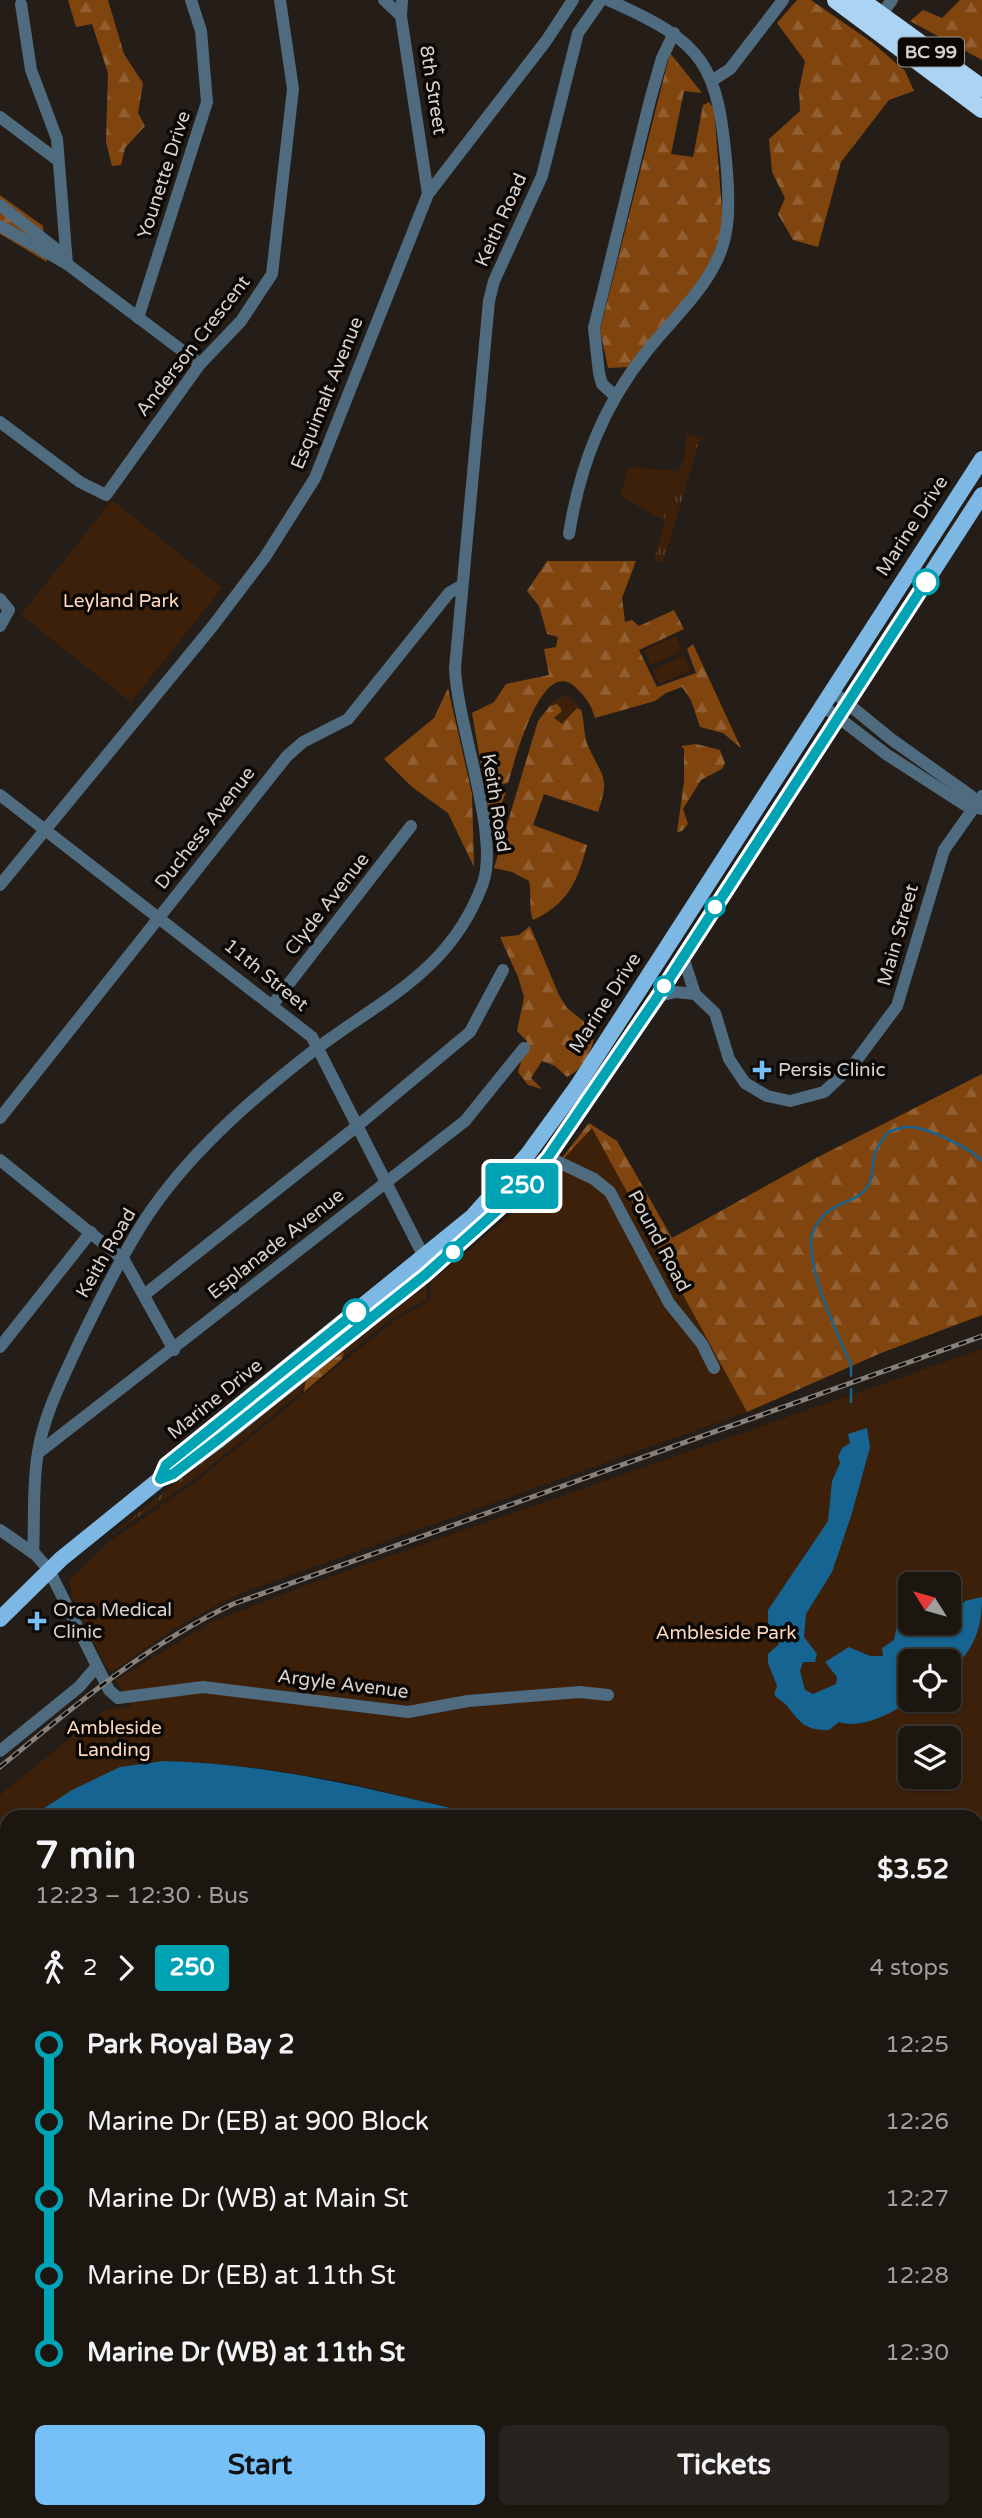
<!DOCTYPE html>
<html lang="en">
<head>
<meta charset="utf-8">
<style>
  body { margin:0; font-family:"Varela Round",sans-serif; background:#29231f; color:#f1f3f6; height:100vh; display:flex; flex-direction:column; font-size:26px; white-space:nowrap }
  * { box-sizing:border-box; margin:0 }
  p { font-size:23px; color:#a09f9f }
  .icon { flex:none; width:38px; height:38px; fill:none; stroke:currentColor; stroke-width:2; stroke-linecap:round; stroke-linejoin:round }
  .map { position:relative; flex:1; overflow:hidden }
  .sheet { position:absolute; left:0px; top:1810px; width:984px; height:709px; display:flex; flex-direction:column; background:#1c1611; border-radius:21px 21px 0 0; box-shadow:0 2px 5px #0004,0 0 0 2px #3a3531 }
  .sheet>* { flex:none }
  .badge { padding:0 14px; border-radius:5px; font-size:24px; line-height:46px }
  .needle { width:46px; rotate:307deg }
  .buttons { position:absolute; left:898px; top:1572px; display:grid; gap:14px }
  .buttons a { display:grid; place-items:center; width:63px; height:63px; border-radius:10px; background:#1c1611; box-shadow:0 2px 5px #0004,0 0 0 2px #3a3531; font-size:35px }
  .map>.badge { position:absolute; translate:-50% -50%; box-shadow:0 0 0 4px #fff }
  .legs { display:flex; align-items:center; gap:10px; height:77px; padding:0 35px; font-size:23px }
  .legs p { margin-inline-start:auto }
  .overview { display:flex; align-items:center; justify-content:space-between; height:119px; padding:0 35px }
  h1 { font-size:38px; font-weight:700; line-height:52px }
  .cta { display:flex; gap:14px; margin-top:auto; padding:14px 35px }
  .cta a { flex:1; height:80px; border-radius:10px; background:#75c0f6; color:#111; font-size:28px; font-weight:700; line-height:80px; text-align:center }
  .cta a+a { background:#29231f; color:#f1f3f6 }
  ul { padding:0 35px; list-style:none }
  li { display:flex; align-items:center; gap:24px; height:77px; font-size:26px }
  li i { display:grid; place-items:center; width:10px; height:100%; margin:0 9px; background:currentColor }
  li i::after { content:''; width:18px; height:18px; margin:-9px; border:5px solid; border-radius:50%; background:#1c1611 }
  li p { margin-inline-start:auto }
  li:first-child i { background:linear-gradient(#0000 50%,currentColor 0) }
  li:last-child i { background:linear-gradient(currentColor 50%,#0000 0) }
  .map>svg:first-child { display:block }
  .grass { fill:url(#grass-tufts) }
  .forest { fill:url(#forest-firs) }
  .green { fill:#3d2009; fill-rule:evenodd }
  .water { fill:#166492 }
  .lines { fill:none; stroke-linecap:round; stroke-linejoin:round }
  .stream { stroke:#166492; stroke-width:2.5 }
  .minor { stroke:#4f6b80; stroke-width:12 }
  .major { stroke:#7db8e4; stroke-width:16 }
  .highway { stroke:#abd4f4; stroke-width:18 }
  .rail-casing { stroke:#87807b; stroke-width:5 }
  .rail { stroke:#0b0806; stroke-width:2.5; stroke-dasharray:8; stroke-linecap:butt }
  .line-1-casing { stroke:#fff; stroke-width:16 }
  .line-1 { stroke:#00a3b4; stroke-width:10 }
  .stop-1-dot { fill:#fff; stroke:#00a3b4; stroke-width:3.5 }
  .poi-dot { fill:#75c0f6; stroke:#0b0806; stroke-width:2.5 }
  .labels { text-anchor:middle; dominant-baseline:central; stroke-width:7; stroke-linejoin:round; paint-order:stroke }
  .shield { fill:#0b0806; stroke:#9a9592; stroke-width:2 }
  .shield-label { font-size:18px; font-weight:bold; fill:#d8d2ce }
  .street-label { font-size:19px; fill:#d8d2ce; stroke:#0b0806 }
  .park-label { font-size:19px; fill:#fcd7be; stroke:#0b0806 }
  .poi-label { font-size:19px; fill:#d8d2ce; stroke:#0b0806; text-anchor:start }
</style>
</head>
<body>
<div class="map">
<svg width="982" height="2518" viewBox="0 0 982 2518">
  <defs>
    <pattern id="grass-tufts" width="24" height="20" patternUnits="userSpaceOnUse" patternTransform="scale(1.75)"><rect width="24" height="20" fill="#3d2009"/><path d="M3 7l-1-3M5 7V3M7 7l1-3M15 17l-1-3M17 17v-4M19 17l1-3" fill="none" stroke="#58402c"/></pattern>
    <pattern id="forest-firs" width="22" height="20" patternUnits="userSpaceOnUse" patternTransform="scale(1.75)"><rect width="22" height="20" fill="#80450f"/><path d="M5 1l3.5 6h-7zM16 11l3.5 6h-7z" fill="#915f31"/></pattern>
  </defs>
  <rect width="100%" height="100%" fill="#251d17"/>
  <g class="grass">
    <polygon points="687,434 704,438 698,445 663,563 654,560 665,522 661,513 669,507 678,471 686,473 695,444 685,443"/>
    <polygon points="565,695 572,698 581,710 577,708 562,724 554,718 550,706 538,721 553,701"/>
    <polygon points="426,1282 427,1299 388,1321 196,1478 107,1538"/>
  </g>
  <g class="forest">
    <polygon points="68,0 108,0 124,54 143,83 138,113 145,126 125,148 121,165 112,166 106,142 108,73 92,24 76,27"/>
    <polygon points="797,0 811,0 873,43 905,71 914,91 889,100 841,162 818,247 793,240 778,214 785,198 772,172 769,139 800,111 799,90 805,61 777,23"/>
    <polygon points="960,0 982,0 982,60 910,21 923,10 942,18"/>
    <polygon points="670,53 702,93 684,91 671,154 693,157 703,105 709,102 714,109 723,222 715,251 708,270 629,367 608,368 600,330"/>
    <polygon points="0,195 43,226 47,262 0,234"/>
    <path d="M547,561H636L622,598L625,622L632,620L639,626L674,610L684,629L639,650L657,687L696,673L687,649L693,644L741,748L723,733L700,727L691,700L682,687L666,693L655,701L595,718C591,704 585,696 574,686C540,658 514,765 508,783L485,789L472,713L494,702L506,684L549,675L544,649L556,647L558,637L547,634L539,606L527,591Z"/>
    <polygon points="448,688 472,794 474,867 448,813 412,787 384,759 434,718"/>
    <path d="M557,704L562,711L554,718L562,724L577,708L581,710C585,722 583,737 589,748C603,778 610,777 598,812L544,794L533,825L587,845C578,881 568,904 533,920C528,907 532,895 529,881L512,872L494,868L538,721L550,706Z"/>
    <polygon points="696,744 720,750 725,763 722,769 701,780 683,809 688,824 682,831 677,832 684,782 684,749 681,746"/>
    <polygon points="506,792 493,827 491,829 487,799"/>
    <path d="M530,926L559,995L567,1008L596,1031C592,1050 585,1068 567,1077L555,1066L542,1061L531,1078L542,1089L528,1085L518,1072L527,1041L517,1031L524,997L518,977L500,937L519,935Z"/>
    <polygon points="982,1074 982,1315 881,1353 747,1412 700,1335 562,1158 589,1123 617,1141 672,1238 818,1157"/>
    <polygon points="344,1352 342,1359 304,1392 306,1378"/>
  </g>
  <g class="green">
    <polygon points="685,443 696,444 686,473 678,471 669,507 662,510 665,521 620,496 628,467 678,471 685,456"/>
    <polygon points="112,500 222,588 131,702 21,615"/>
    <polygon points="676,636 682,651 651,665 644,650"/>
    <polygon points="684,655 691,670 659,684 653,670"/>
    <path d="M592,1128L747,1412L249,1590C199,1611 157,1638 114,1671L107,1669L74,1603L69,1580L109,1542L194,1483L391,1323L430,1300L431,1282L514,1212Z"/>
    <path d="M982,1349V1840L977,1837L976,1816H483L347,1782L260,1768L164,1761L39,1810L32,1816H7V1853L0,1866V1795L105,1710L131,1707L116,1680L212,1622L301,1587ZM910,1584H948V1622H910ZM910,1661H948V1699H910ZM910,1738H948V1776H910Z"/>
  </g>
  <g class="water">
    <path d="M867,1428L870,1447L852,1513L832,1572L806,1614L804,1637L817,1654L815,1662H803L800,1671L805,1690L813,1694L836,1684L837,1677L825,1662L849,1647L870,1656H883L882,1648L894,1640L899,1614L910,1606V1622H948L949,1604L959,1608L965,1601L982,1597C982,1629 974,1651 949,1671L948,1661H910V1699H913C893,1712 863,1730 839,1722L829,1730C804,1730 801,1723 787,1706C782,1700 778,1700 774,1694L777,1686L768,1663V1654L779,1644L768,1623V1610L828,1521L832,1481L840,1463L838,1457L842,1448L850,1443L848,1434Z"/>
    <path d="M164,1761C273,1764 377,1790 483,1816H32L72,1790L120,1767Z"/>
    <polygon points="977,1837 982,1840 982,2518 0,2518 0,1922 7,1923 7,2511 976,2511"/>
  </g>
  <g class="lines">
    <g class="stream">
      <path d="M851,1376V1365C836,1329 812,1283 811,1243C810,1234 818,1221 824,1215C838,1200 862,1202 870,1182C874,1172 872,1160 876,1150C879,1144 884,1138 888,1132C895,1130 903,1126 910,1127C929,1128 970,1148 982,1161"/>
      <polyline points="851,1389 851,1402"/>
    </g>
    <g class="minor">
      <polyline points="384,0 401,16"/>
      <polyline points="402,0 401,16 428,194"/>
      <polyline points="21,4 31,70 57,139 67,264"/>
      <polyline points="878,19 892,0"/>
      <polyline points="713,80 730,69 783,0"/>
      <polyline points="0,117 56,159"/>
      <polyline points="0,205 65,256"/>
      <polyline points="0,226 67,264 200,364"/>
      <polyline points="138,318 207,102 201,31 191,0"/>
      <polyline points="614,395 602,384 599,373 594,328 650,100 662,58 674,33"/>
      <polyline points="0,422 80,482 106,495 200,364 241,321 272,274 293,89 280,0"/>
      <path d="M569,534C580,465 603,406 647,351C669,323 699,296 715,264C731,235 729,203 727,171C718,64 706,43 608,0"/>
      <polyline points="0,599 9,610 0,626"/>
      <polyline points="831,690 891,739 971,796 976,805"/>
      <polyline points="822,705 886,754 965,805 982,809"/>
      <polyline points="0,795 312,1037 424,1257"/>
      <polyline points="0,885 212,627 265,557 315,478 428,194 546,41 573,0"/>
      <polyline points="683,957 695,994 715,1013 729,1059 745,1083 767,1096 790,1101 824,1092 853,1065 897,1006 944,850 982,796"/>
      <polyline points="658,996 676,992 695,994"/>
      <polyline points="273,1004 411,826"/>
      <polyline points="0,1118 287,756 303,742 348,719 449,593 461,586"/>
      <polyline points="548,1157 594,1179 610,1192 669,1303 702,1344 714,1368"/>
      <polyline points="0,1160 124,1260 174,1350"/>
      <polyline points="144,1295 356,1127 470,1032 503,970"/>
      <polyline points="0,1347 91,1232"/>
      <polyline points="38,1453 465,1121 524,1048"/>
      <polyline points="0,1530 36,1555 49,1570 109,1690 118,1698 203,1687 408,1712 468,1701 580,1692 608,1695"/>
      <path d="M33,1553C35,1520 32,1486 38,1452C44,1414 63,1378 79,1343C99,1302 120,1259 144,1221C186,1156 248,1102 308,1055C379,1000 450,974 483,883C500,835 457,725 455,668L489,301L494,281L542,176L578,33L601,0"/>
      <polyline points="0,1751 79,1687 97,1666"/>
    </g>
    <g class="major">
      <polyline points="161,1476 166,1465 472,1217 528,1154 576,1088 982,459"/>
      <polyline points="0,1619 61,1559 160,1479 173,1474 220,1439 425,1275 509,1200 548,1157 658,996 982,495"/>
    </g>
    <g class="highway">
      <polyline points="836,0 982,109"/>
      <polyline points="860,0 982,88"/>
    </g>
    <defs>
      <path id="rail" d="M0,1767C74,1706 146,1645 233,1604L982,1336"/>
    </defs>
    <use href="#rail" class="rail-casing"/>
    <use href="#rail" class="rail"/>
  </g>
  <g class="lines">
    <defs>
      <polyline id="line-1" points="356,1312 166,1465 160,1479 173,1474 220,1438 425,1275 509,1200 548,1157 658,996 926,582"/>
    </defs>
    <use href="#line-1" class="line-1-casing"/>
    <use href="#line-1" class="line-1"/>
  </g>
  <g class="stop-1-dot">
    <circle cx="926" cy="582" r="12"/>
    <circle cx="715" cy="907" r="9"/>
    <circle cx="664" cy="986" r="9"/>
    <circle cx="453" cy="1252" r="9"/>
    <circle cx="356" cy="1312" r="12"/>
  </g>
  <g class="poi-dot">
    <path d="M758.5 1059.5h7v7h7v7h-7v7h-7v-7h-7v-7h7z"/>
    <path d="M33.5 1610.5h7v7h7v7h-7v7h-7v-7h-7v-7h7z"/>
  </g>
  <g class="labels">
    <rect class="shield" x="898" y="37.5" width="66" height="29" rx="5"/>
    <g class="shield-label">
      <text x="931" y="52">BC 99</text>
    </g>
    <g class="street-label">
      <text transform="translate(433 90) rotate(81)">8th Street</text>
      <text transform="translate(164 175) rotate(-72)">Younette Drive</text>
      <text transform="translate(501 220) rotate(-66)">Keith Road</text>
      <text transform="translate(193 346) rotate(-52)">Anderson Crescent</text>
      <text transform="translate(327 393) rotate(-68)">Esquimalt Avenue</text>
      <text transform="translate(912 526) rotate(-57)">Marine Drive</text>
      <text transform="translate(496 803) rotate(81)">Keith Road</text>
      <text transform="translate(205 828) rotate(-52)">Duchess Avenue</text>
      <text transform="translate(327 904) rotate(-52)">Clyde Avenue</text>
      <text transform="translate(898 935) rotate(-74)">Main Street</text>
      <text transform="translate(266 975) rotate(39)">11th Street</text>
      <text transform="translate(605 1003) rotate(-57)">Marine Drive</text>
      <text transform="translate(659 1241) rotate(62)">Pound Road</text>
      <text transform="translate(276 1244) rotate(-38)">Esplanade Avenue</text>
      <text transform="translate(106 1253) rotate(-60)">Keith Road</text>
      <text transform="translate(215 1399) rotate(-39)">Marine Drive</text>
      <text transform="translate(343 1684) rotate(7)">Argyle Avenue</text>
    </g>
    <g class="park-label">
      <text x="121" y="601">Leyland Park</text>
      <text x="726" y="1633">Ambleside Park</text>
      <text x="114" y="1728">Ambleside<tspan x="114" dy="22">Landing</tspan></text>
    </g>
    <g class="poi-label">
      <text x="778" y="1070">Persis Clinic</text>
      <text x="53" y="1610">Orca Medical<tspan x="53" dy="22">Clinic</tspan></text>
    </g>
  </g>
</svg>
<div class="buttons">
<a><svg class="needle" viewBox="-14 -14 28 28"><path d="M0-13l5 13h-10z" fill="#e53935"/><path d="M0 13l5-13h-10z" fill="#a09f9f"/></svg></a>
<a><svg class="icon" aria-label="locate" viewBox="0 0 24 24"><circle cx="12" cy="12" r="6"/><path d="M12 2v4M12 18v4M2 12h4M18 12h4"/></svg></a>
<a><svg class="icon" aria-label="layers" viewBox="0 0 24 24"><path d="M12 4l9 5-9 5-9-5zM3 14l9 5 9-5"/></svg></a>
</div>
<b class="badge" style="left:522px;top:1186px;background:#00a3b4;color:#fff">250</b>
<section class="sheet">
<div class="overview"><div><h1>7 min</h1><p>12:23 – 12:30 · Bus</p></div><b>$3.52</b></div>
<div class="legs"><svg class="icon" aria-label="walk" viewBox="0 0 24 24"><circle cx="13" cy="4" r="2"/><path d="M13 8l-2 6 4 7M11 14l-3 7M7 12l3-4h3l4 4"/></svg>2<svg class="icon" aria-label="forward" viewBox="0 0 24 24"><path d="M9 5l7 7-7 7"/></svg><b class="badge" style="background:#00a3b4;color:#fff">250</b><p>4 stops</p></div>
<ul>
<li><i style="color:#00a3b4"></i><b>Park Royal Bay 2</b><p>12:25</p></li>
<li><i style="color:#00a3b4"></i><span>Marine Dr (EB) at 900 Block</span><p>12:26</p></li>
<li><i style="color:#00a3b4"></i><span>Marine Dr (WB) at Main St</span><p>12:27</p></li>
<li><i style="color:#00a3b4"></i><span>Marine Dr (EB) at 11th St</span><p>12:28</p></li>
<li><i style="color:#00a3b4"></i><b>Marine Dr (WB) at 11th St</b><p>12:30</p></li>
</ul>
<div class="cta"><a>Start</a><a>Tickets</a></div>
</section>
</div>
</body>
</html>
